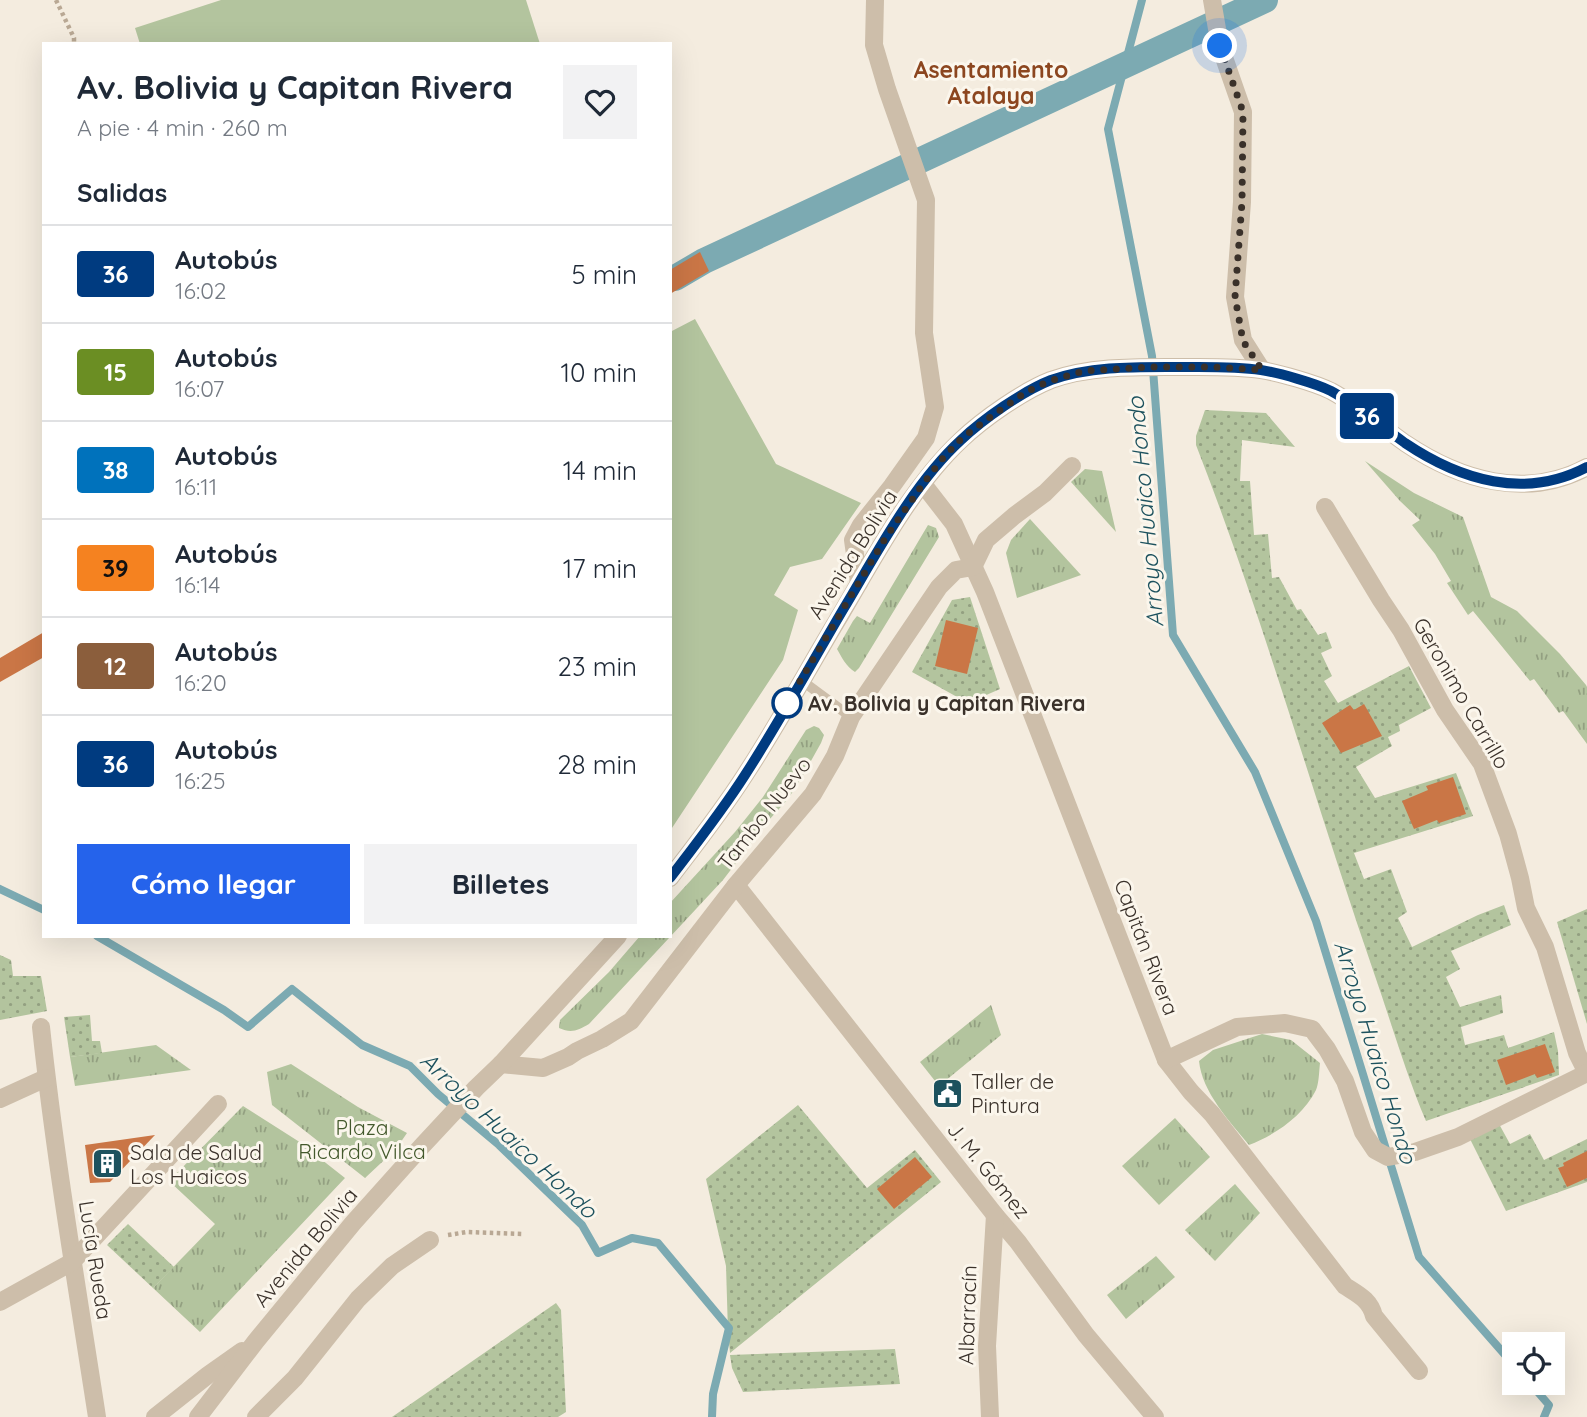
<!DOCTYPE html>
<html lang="es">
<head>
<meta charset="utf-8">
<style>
  body { margin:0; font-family:Quicksand,sans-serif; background:#f2f2f3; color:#1f2937; height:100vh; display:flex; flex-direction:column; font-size:26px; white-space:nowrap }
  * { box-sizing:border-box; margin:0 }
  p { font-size:23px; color:#747a83 }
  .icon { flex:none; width:38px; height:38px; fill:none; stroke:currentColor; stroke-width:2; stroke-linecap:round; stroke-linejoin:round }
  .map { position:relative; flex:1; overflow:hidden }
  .details { position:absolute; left:42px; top:42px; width:630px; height:896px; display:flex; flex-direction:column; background:#fff; border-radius:0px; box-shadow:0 7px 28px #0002 }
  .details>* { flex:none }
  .badge { padding:0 14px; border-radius:5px; font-size:24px; line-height:46px }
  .fabs { position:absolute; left:1502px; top:1332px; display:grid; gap:14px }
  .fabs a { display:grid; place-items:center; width:63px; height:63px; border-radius:0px; background:#fff; box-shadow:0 7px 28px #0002; font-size:35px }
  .you { position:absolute; width:35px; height:35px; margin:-18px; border:5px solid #fff; border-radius:50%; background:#1a73e8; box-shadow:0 0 0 10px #1a73e833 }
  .map>.badge { position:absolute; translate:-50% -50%; box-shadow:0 0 0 4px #fff }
  h2 { padding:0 35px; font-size:26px; line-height:63px }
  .round { display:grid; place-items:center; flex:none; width:74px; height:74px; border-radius:0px; background:#f2f2f3 }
  .head { display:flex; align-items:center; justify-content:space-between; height:119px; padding:0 35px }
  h1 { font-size:33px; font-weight:700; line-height:52px }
  .primary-button { display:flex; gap:14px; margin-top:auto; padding:14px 35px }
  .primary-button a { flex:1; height:80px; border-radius:0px; background:#2563eb; color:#fff; font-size:28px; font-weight:700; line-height:80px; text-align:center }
  .primary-button a+a { background:#f2f2f3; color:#1f2937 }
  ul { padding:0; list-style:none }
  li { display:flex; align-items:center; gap:21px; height:98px; padding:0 35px; border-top:2px solid #e0e1e3 }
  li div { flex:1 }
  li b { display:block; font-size:26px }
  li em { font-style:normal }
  li .badge { min-width:77px; font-weight:700; text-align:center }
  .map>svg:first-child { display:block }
  .grass { fill:url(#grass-tufts) }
  .garden { fill:url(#garden-dots) }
  .pitch { fill:#b3c49e }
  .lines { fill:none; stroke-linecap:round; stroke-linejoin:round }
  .stream { stroke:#7caab2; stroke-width:8 }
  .canal { stroke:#7caab2; stroke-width:26 }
  .building { fill:#ca7646 }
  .path { stroke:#b9a894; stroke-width:4.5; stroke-dasharray:3.5 3.5; stroke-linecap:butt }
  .service { stroke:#cdbeaa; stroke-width:10 }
  .minor { stroke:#cdbeaa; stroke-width:18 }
  .tertiary { stroke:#cdbeaa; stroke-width:18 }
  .line-casing { stroke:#fff; stroke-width:16 }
  .line { stroke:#003b80; stroke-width:10 }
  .walk { stroke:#3a312a; stroke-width:7; stroke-dasharray:0 12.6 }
  .stop-dot { fill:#fff; stroke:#003b80; stroke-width:3.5 }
  .labels { text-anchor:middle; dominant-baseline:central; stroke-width:6; stroke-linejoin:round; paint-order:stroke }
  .street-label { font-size:21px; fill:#3a312a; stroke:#fbf6ec }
  .stop-label { font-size:21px; font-weight:bold; fill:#3a312a; stroke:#fbf6ec; text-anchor:start }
  .poi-label { font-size:21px; fill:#3a312a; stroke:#fbf6ec; text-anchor:start }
  .park-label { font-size:21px; fill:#43592c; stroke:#fbf6ec }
  .neighbourhood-label { font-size:23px; font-weight:bold; fill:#8c461f; stroke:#fbf6ec }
  .water-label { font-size:23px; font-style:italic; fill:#1d525e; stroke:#fbf6ec }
</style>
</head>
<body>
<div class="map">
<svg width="1587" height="1417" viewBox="0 0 1587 1417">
  <defs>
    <pattern id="grass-tufts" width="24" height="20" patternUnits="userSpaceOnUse" patternTransform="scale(1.75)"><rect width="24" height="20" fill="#b3c49e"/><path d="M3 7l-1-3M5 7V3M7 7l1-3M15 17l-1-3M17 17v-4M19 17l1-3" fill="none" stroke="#93a081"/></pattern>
    <pattern id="garden-dots" width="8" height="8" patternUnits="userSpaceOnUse" patternTransform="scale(1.75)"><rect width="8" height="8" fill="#b3c49e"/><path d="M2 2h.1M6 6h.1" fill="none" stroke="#93a081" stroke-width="1.8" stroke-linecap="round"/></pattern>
  </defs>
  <rect width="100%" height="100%" fill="#f4ecdf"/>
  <g class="grass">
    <polygon points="1365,461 1414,493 1463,517 1491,597 1517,611 1560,654 1586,685 1587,687 1587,744 1563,711 1559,713 1534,679 1530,681 1473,611 1468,615 1447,583 1451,581 1435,554 1412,525 1420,520 1400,501"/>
    <polygon points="1085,469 1102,471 1116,532 1071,482"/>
    <polygon points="1030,519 1081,575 1017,598 1006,553 1011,540"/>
    <path d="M928,525L936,528L939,537L859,668L855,672C846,666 842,658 837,649L853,621L857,616L870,623Z"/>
    <path d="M814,726L819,728L824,735L821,743L802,777L788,799L769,820L723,880L589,1024C578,1030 572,1034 559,1028L560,1020L609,972L640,936H670V903L735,832L763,797L806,730Z"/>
    <polygon points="991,1005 1001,1035 939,1086 920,1062"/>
    <path d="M1262,1034L1291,1040L1320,1063C1319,1072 1319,1083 1316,1090C1303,1116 1275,1135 1249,1145C1230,1122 1202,1092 1199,1061L1213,1050Z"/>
    <polygon points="156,1045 191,1070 75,1086 70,1057"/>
    <polygon points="291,1064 358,1107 407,1133 396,1149 365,1178 272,1105 267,1072"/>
    <polygon points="243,1106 298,1141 345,1178 200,1332 153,1288 215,1224 169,1181"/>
    <polygon points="1175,1118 1210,1157 1159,1205 1122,1166"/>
    <polygon points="1235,1184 1260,1213 1215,1261 1185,1230"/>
    <polygon points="1156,1256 1175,1277 1126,1319 1107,1295"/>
  </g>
  <g class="garden">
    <path d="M1205,410L1266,413L1295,447L1242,440L1240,481H1250L1254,535L1268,534L1272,578L1279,577L1297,610L1301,609L1318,635L1326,632L1332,648L1321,653L1332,676L1324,681L1338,703L1409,666L1431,708L1399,725L1400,731L1388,737L1392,746L1356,767L1375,798L1456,773L1473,816L1354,853L1364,879L1391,869L1407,912L1398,918L1412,947L1478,915L1504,905L1511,925L1451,951L1460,969L1446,977L1460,1007L1501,995L1503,1013L1461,1027L1465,1045L1504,1035L1508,1048L1554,1032L1558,1051L1559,1075L1426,1121C1406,1074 1392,1025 1375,976C1314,800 1264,619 1196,445V436Z"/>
    <polygon points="970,597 1000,689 968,703 912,672 952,600"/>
    <polygon points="1587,909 1587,1024 1557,922"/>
    <polygon points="0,955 11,960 13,976 41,976 47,1011 0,1020"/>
    <polygon points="90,1015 92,1041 100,1041 102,1053 70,1057 64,1017"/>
    <polygon points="798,1105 867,1188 915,1150 941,1182 730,1353 728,1332 726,1266 706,1179"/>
    <polygon points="1493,1113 1510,1144 1530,1134 1544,1160 1587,1139 1587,1182 1506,1211 1464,1127"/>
    <polygon points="128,1224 174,1267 153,1288 107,1245"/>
    <polygon points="556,1303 561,1310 566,1412 558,1417 392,1417"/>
    <polygon points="895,1349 900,1384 743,1392 732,1368 730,1355"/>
  </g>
  <g class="pitch">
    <polygon points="221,0 526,0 540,44 140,44 135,28"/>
    <polygon points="695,319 776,464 861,503 822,559 790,567 774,595 798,610 783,660 670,831 670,332"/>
  </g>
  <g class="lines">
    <g class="stream">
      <polyline points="1142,0 1108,129 1152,356 1173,635 1255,772 1316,921 1419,1257 1514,1365"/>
      <polyline points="0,889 44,910"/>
      <polyline points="97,936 224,1010 248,1027 292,989 362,1045 410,1066 438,1094 499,1145 582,1225 598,1253 632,1238 658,1243 729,1328 713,1394 712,1417"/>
      <polyline points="1529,1382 1549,1405 1544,1417"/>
    </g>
    <polyline class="canal" points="675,278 704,261 1265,0"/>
  </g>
  <g class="building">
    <polygon points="700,252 709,271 670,294 670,270"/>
    <polygon points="946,620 978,628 967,674 935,666"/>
    <polygon points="44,632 44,657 0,682 0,658"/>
    <polygon points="1364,704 1382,736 1341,753 1322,723 1350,705 1354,710"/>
    <polygon points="1453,777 1466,814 1439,823 1437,820 1414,829 1402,801 1428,790 1426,786"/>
    <polygon points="1545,1044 1555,1072 1537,1078 1535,1074 1506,1085 1497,1060"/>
    <polygon points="155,1135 110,1182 90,1183 85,1145"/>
    <polygon points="1587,1151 1587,1178 1567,1187 1558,1168 1564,1166 1563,1163"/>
    <polygon points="915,1157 932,1177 894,1209 877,1189"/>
  </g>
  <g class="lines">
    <g class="path">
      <polyline points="56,0 74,38 74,44"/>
      <polyline points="448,1235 467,1232 524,1234"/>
    </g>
    <polyline class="service" points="801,680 851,717"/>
    <g class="minor">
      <polyline points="1212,0 1220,46 1243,112 1242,202 1235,297 1243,340 1262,370"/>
      <path d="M923,484L954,524L985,592L1166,1060L1191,1092L1212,1114L1345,1286C1359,1295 1370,1300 1374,1316L1419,1371"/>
      <polyline points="1325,507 1381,600 1401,630 1445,710 1482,764 1508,834 1520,878 1526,908 1545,947 1577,1053 1587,1073"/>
      <polyline points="859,583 853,540 861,525 892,486 926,438 935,407 924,333 926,200 887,89 874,45 875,0"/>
      <polyline points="736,885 995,1215 1018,1242 1086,1335 1155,1417"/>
      <path d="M41,1027C55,1158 77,1287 97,1417"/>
      <polyline points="1166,1060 1237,1027 1285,1023 1312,1029 1327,1049 1345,1081 1363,1132 1375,1150 1388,1157 1415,1152 1458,1137 1587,1073"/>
      <polyline points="501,1064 543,1068 568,1057 577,1051 602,1039 631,1021 736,885 813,794 835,756 851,717 939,587 956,570 973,567 986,540 1014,516 1045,493 1072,466"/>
      <polyline points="0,1099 46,1078"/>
      <polyline points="0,1302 72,1262 218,1104"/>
      <polyline points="256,1417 295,1378 358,1299 392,1266 430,1240"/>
      <polyline points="990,1417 987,1346 995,1215"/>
    </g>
    <g class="tertiary">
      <path d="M670,878C696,844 722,811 745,775C779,723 809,667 841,614C875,556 912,486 961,440C983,419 1023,391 1051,380C1090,366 1135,367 1177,367C1205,367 1234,366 1261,370C1279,373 1315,383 1331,391C1357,405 1381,426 1405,443C1460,480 1526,500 1587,467"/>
      <polyline points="155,1417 208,1375 242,1351"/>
      <polyline points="198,1417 256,1341 353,1223 422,1146 476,1088 501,1064 618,936"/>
    </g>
  </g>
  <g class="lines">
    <defs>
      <path id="line" d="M670,878C696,844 722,811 745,775C780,721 811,664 844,608C877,553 913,484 961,440C983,419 1023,391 1051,380C1091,366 1135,367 1177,367C1205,367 1234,366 1261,370C1279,373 1315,383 1331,391C1357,405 1381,426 1405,443C1460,480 1525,500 1587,467"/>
    </defs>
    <use href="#line" class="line-casing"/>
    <use href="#line" class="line"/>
    <polyline class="walk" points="787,703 886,537 923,484 943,458 962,438 993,415 1026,392 1049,381 1084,371 1149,367 1215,367 1262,370 1243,341 1235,297 1242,202 1243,112 1220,46"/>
  </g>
  <defs>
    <symbol id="civic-square" viewBox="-11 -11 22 22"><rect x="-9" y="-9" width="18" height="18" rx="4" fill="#1d525e" stroke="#fbf6ec"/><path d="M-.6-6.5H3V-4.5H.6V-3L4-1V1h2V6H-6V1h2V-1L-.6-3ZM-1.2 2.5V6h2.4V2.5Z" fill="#fff"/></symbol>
    <symbol id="building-square" viewBox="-11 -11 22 22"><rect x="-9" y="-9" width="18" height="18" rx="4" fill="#1d525e" stroke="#fbf6ec"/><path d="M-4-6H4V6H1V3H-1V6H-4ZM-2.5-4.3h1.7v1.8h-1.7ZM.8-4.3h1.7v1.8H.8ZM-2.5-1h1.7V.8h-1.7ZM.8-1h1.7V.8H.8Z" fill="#fff"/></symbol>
  </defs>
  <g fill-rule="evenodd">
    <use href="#civic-square" x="930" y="1076" width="35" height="35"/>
    <use href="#building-square" x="90" y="1146" width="35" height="35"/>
  </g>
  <circle class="stop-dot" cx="787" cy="703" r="14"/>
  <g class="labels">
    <g class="street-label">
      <text transform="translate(852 554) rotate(-58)">Avenida Bolivia</text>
      <text transform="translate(1462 693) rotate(60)">Geronimo Carrillo</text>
      <text transform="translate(764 813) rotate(-52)">Tambo Nuevo</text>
      <text transform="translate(1147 947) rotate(69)">Capitán Rivera</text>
      <text transform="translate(989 1170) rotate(51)">J. M. Gómez</text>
      <text transform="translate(305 1247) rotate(-50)">Avenida Bolivia</text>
      <text transform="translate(96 1260) rotate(81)">Lucía Rueda</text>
      <text transform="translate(967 1315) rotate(-88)">Albarracín</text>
    </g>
    <g class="stop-label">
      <text x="808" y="703">Av. Bolivia y Capitan Rivera</text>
    </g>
    <g class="poi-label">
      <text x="971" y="1081">Taller de<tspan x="971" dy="24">Pintura</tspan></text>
      <text x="130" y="1152">Sala de Salud<tspan x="130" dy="24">Los Huaicos</tspan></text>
    </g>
    <g class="park-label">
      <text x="362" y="1127">Plaza<tspan x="362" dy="24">Ricardo Vilca</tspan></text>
    </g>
    <g class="neighbourhood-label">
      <text x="991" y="69">Asentamiento<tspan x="991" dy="26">Atalaya</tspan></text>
    </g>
    <g class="water-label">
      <text transform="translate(1145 512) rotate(-95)">Arroyo Huaico Hondo</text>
      <text transform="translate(1376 1052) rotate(73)">Arroyo Huaico Hondo</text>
      <text transform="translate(509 1135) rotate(43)">Arroyo Huaico Hondo</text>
    </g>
  </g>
</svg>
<div class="fabs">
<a><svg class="icon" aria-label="locate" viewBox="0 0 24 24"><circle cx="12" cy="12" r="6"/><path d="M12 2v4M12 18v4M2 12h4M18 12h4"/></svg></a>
</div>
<div class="you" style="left:1220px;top:46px"></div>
<b class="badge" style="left:1367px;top:416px;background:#003b80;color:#fff">36</b>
<section class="details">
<div class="head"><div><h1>Av. Bolivia y Capitan Rivera</h1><p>A pie · 4 min · 260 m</p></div><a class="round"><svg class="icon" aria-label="heart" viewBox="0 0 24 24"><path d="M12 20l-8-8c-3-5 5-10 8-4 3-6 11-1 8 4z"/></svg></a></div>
<h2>Salidas</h2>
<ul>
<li><span class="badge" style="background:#003b80;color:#fff">36</span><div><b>Autobús</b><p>16:02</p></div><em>5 min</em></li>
<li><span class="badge" style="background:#6b8e23;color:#fff">15</span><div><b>Autobús</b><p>16:07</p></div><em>10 min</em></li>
<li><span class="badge" style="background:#0072bc;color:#fff">38</span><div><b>Autobús</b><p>16:11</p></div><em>14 min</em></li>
<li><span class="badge" style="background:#f58220;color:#111">39</span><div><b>Autobús</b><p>16:14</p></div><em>17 min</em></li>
<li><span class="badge" style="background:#8b5e3c;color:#fff">12</span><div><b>Autobús</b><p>16:20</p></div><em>23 min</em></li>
<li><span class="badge" style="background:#003b80;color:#fff">36</span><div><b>Autobús</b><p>16:25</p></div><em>28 min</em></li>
</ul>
<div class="primary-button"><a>Cómo llegar</a><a>Billetes</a></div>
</section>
</div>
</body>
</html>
